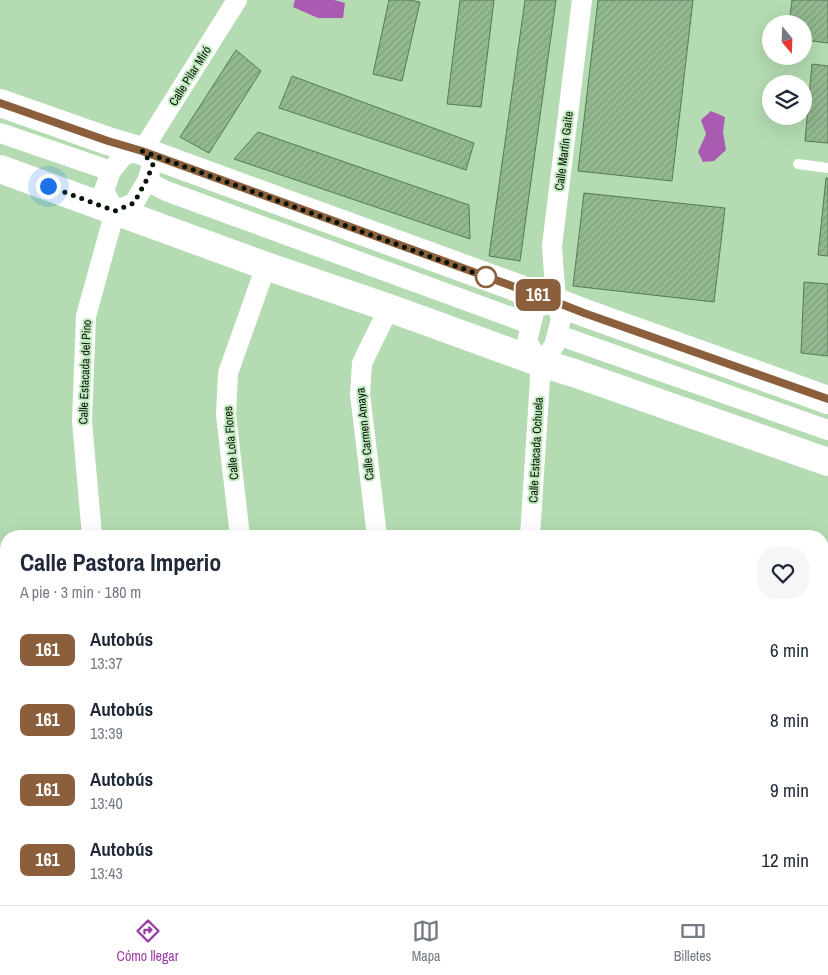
<!DOCTYPE html>
<html lang="es">
<head>
<meta charset="utf-8">
<style>
  body { margin:0; font-family:"Archivo Narrow",sans-serif; background:#f6f6f7; color:#1f2937; height:100vh; display:flex; flex-direction:column; font-size:19px; white-space:nowrap }
  * { box-sizing:border-box; margin:0 }
  p { font-size:16px; color:#747a83 }
  .icon { flex:none; width:28px; height:28px; fill:none; stroke:currentColor; stroke-width:2; stroke-linecap:round; stroke-linejoin:round }
  .map { position:relative; flex:1; overflow:hidden }
  .sheet { position:absolute; left:0px; top:530px; width:829px; height:375px; display:flex; flex-direction:column; background:#fff; border-radius:20px 20px 0 0; box-shadow:0 5px 20px #0002 }
  .sheet>* { flex:none }
  .badge { padding:0 10px; border-radius:8px; font-size:18px; line-height:32px }
  .needle { width:32px; rotate:161deg }
  .controls { position:absolute; left:762px; top:15px; display:grid; gap:10px }
  .controls a { display:grid; place-items:center; width:50px; height:50px; border-radius:50%; background:#fff; box-shadow:0 5px 20px #0002; font-size:25px }
  .you { position:absolute; width:25px; height:25px; margin:-12px; border:4px solid #fff; border-radius:50%; background:#1a73e8; box-shadow:0 0 0 8px #1a73e833 }
  .map>.badge { position:absolute; translate:-50% -50%; box-shadow:0 0 0 2px #fff }
  .round { display:grid; place-items:center; flex:none; width:52px; height:52px; border-radius:20px; background:#f6f6f7 }
  .summary { display:flex; align-items:center; justify-content:space-between; height:85px; padding:0 20px }
  h1 { font-size:24px; font-weight:800; line-height:38px }
  ul { padding:0; list-style:none }
  li { display:flex; align-items:center; gap:15px; height:70px; padding:0 20px }
  li div { flex:1 }
  li b { display:block; font-size:19px }
  li em { font-style:normal }
  li .badge { min-width:55px; font-weight:700; text-align:center }
  .dock { display:flex; justify-content:space-around; align-items:center; height:70px; border-top:1px solid #e0e1e3; background:#fff; font-size:14px; color:#747a83 }
  .dock a { display:grid; justify-items:center; gap:2px }
  .dock .on { color:#9a3ca6 }
  .map>svg:first-child { display:block }
  .water { fill:#a85bb1 }
  .building { fill:url(#building-hatch); stroke:#567a54 }
  .lines { fill:none; stroke-linecap:round; stroke-linejoin:round }
  .lane { stroke:#fff; stroke-width:10 }
  .street { stroke:#fff; stroke-width:20 }
  .secondary { stroke:#fff; stroke-width:28 }
  .line-casing { stroke:#fff; stroke-width:11 }
  .line { stroke:#8b5e3c; stroke-width:8 }
  .walk { stroke:#061406; stroke-width:5; stroke-dasharray:0 9 }
  .stop-dot { fill:#fff; stroke:#8b5e3c; stroke-width:2.5 }
  .labels { text-anchor:middle; dominant-baseline:central; stroke-width:4; stroke-linejoin:round; paint-order:stroke }
  .street-label { font-size:12px; fill:#061406; stroke:#c1e8be }
</style>
</head>
<body>
<div class="map">
<svg width="828" height="905" viewBox="0 0 828 905">
  <defs>
    <pattern id="building-hatch" width="6" height="6" patternUnits="userSpaceOnUse" patternTransform="scale(1.25)"><rect width="6" height="6" fill="#93b990"/><path d="M-1 1l2-2M0 6l6-6M5 7l2-2" fill="none" stroke="#7d9e7b"/></pattern>
  </defs>
  <rect width="100%" height="100%" fill="#b4dbb1"/>
  <g class="water">
    <polygon points="295,0 334,0 345,3 343,18 318,18 293,7"/>
    <polygon points="711,111 725,117 723,132 726,150 714,161 703,162 698,152 706,134 701,120"/>
  </g>
  <g class="building">
    <polygon points="389,0 410,0 420,2 402,81 373,74"/>
    <polygon points="460,0 494,0 481,107 447,104"/>
    <polygon points="525,0 556,0 520,261 489,256"/>
    <polygon points="598,0 693,0 672,181 578,171"/>
    <polygon points="792,0 828,0 828,43 804,40 804,24 789,24"/>
    <polygon points="236,50 261,71 209,153 180,137"/>
    <polygon points="812,64 828,66 828,143 805,141"/>
    <polygon points="292,76 474,143 466,170 279,108"/>
    <polygon points="258,132 469,205 470,239 234,159"/>
    <polygon points="826,178 828,178 828,256 818,255"/>
    <polygon points="584,193 725,208 714,302 573,286"/>
    <polygon points="804,282 828,284 828,356 801,353"/>
    <polygon points="0,793 6,794 6,867 0,866"/>
    <polygon points="157,899 226,899 227,905 158,905"/>
    <polygon points="246,899 334,899 317,905 247,905"/>
    <polygon points="388,899 522,899 525,905 373,905"/>
    <polygon points="539,899 609,899 612,905 542,905"/>
  </g>
  <g class="lines">
    <polyline class="lane" points="798,164 828,168"/>
    <g class="street">
      <polyline points="0,133 111,171"/>
      <polyline points="142,151 237,0"/>
      <polyline points="147,181 166,191 530,324"/>
      <polyline points="115,211 104,191 111,171 124,155 142,151"/>
      <polyline points="115,211 134,203 147,181 151,169"/>
      <polyline points="558,335 828,430"/>
      <polyline points="541,363 554,346 561,319 556,302 552,246 582,0"/>
      <polyline points="541,363 527,342 535,308 556,302"/>
      <polyline points="92,536 82,421 86,316 115,211"/>
      <polyline points="240,536 226,415 228,373 266,266"/>
      <polyline points="377,536 360,394 362,363 389,308"/>
      <polyline points="530,536 541,363"/>
      <polyline points="822,635 828,636"/>
      <polyline points="0,762 6,762"/>
      <polyline points="0,877 6,877"/>
      <polyline points="138,899 139,905"/>
      <polyline points="236,899 238,905"/>
      <polyline points="530,899 533,905"/>
      <polyline points="639,899 641,905"/>
      <polyline points="791,899 794,905"/>
      <polyline points="349,905 364,899"/>
    </g>
    <g class="secondary">
      <polyline points="0,103 108,141 142,151 556,302 585,313 828,400"/>
      <polyline points="0,169 266,266 389,308 541,363 574,373 828,462"/>
    </g>
  </g>
  <g class="lines">
    <defs>
      <polyline id="line" points="0,103 108,141 142,151 556,302 584,313 828,399"/>
    </defs>
    <use href="#line" class="line-casing"/>
    <use href="#line" class="line"/>
    <polyline class="walk" points="48,186 115,211 134,203 146,181 153,165 142,151 486,277"/>
  </g>
  <circle class="stop-dot" cx="486" cy="277" r="10"/>
  <g class="labels">
    <g class="street-label">
      <text transform="translate(190 76) rotate(-58)">Calle Pilar Miró</text>
      <text transform="translate(564 151) rotate(-83)">Calle Martín Gaite</text>
      <text transform="translate(85 372) rotate(-88)">Calle Estacada del Pino</text>
      <text transform="translate(365 434) rotate(-96)">Calle Carmen Amaya</text>
      <text transform="translate(231 443) rotate(-95)">Calle Lola Flores</text>
      <text transform="translate(536 450) rotate(-87)">Calle Estacada Ochuela</text>
    </g>
  </g>
</svg>
<div class="controls">
<a><svg class="needle" viewBox="-14 -14 28 28"><path d="M0-13l5 13h-10z" fill="#e53935"/><path d="M0 13l5-13h-10z" fill="#747a83"/></svg></a>
<a><svg class="icon" aria-label="layers" viewBox="0 0 24 24"><path d="M12 4l9 5-9 5-9-5zM3 14l9 5 9-5"/></svg></a>
</div>
<div class="you" style="left:48px;top:186px"></div>
<b class="badge" style="left:538px;top:295px;background:#8b5e3c;color:#fff">161</b>
<section class="sheet">
<div class="summary"><div><h1>Calle Pastora Imperio</h1><p>A pie · 3 min · 180 m</p></div><a class="round"><svg class="icon" aria-label="heart" viewBox="0 0 24 24"><path d="M12 20l-8-8c-3-5 5-10 8-4 3-6 11-1 8 4z"/></svg></a></div>
<ul>
<li><span class="badge" style="background:#8b5e3c;color:#fff">161</span><div><b>Autobús</b><p>13:37</p></div><em>6 min</em></li>
<li><span class="badge" style="background:#8b5e3c;color:#fff">161</span><div><b>Autobús</b><p>13:39</p></div><em>8 min</em></li>
<li><span class="badge" style="background:#8b5e3c;color:#fff">161</span><div><b>Autobús</b><p>13:40</p></div><em>9 min</em></li>
<li><span class="badge" style="background:#8b5e3c;color:#fff">161</span><div><b>Autobús</b><p>13:43</p></div><em>12 min</em></li>
</ul>
</section>
</div>
<nav class="dock">
<a class="on"><svg class="icon" aria-label="directions" viewBox="0 0 24 24"><path d="M12 3l9 9-9 9-9-9zM9 14v-3h6M13 9l2 2-2 2"/></svg>Cómo llegar</a>
<a><svg class="icon" aria-label="map" viewBox="0 0 24 24"><path d="M3 6l6-2 6 2 6-2v14l-6 2-6-2-6 2zM9 4v14M15 6v14"/></svg>Mapa</a>
<a><svg class="icon" aria-label="tickets" viewBox="0 0 24 24"><path d="M3 7h18v10H3zM15 7v10"/></svg>Billetes</a>
</nav>
</body>
</html>
